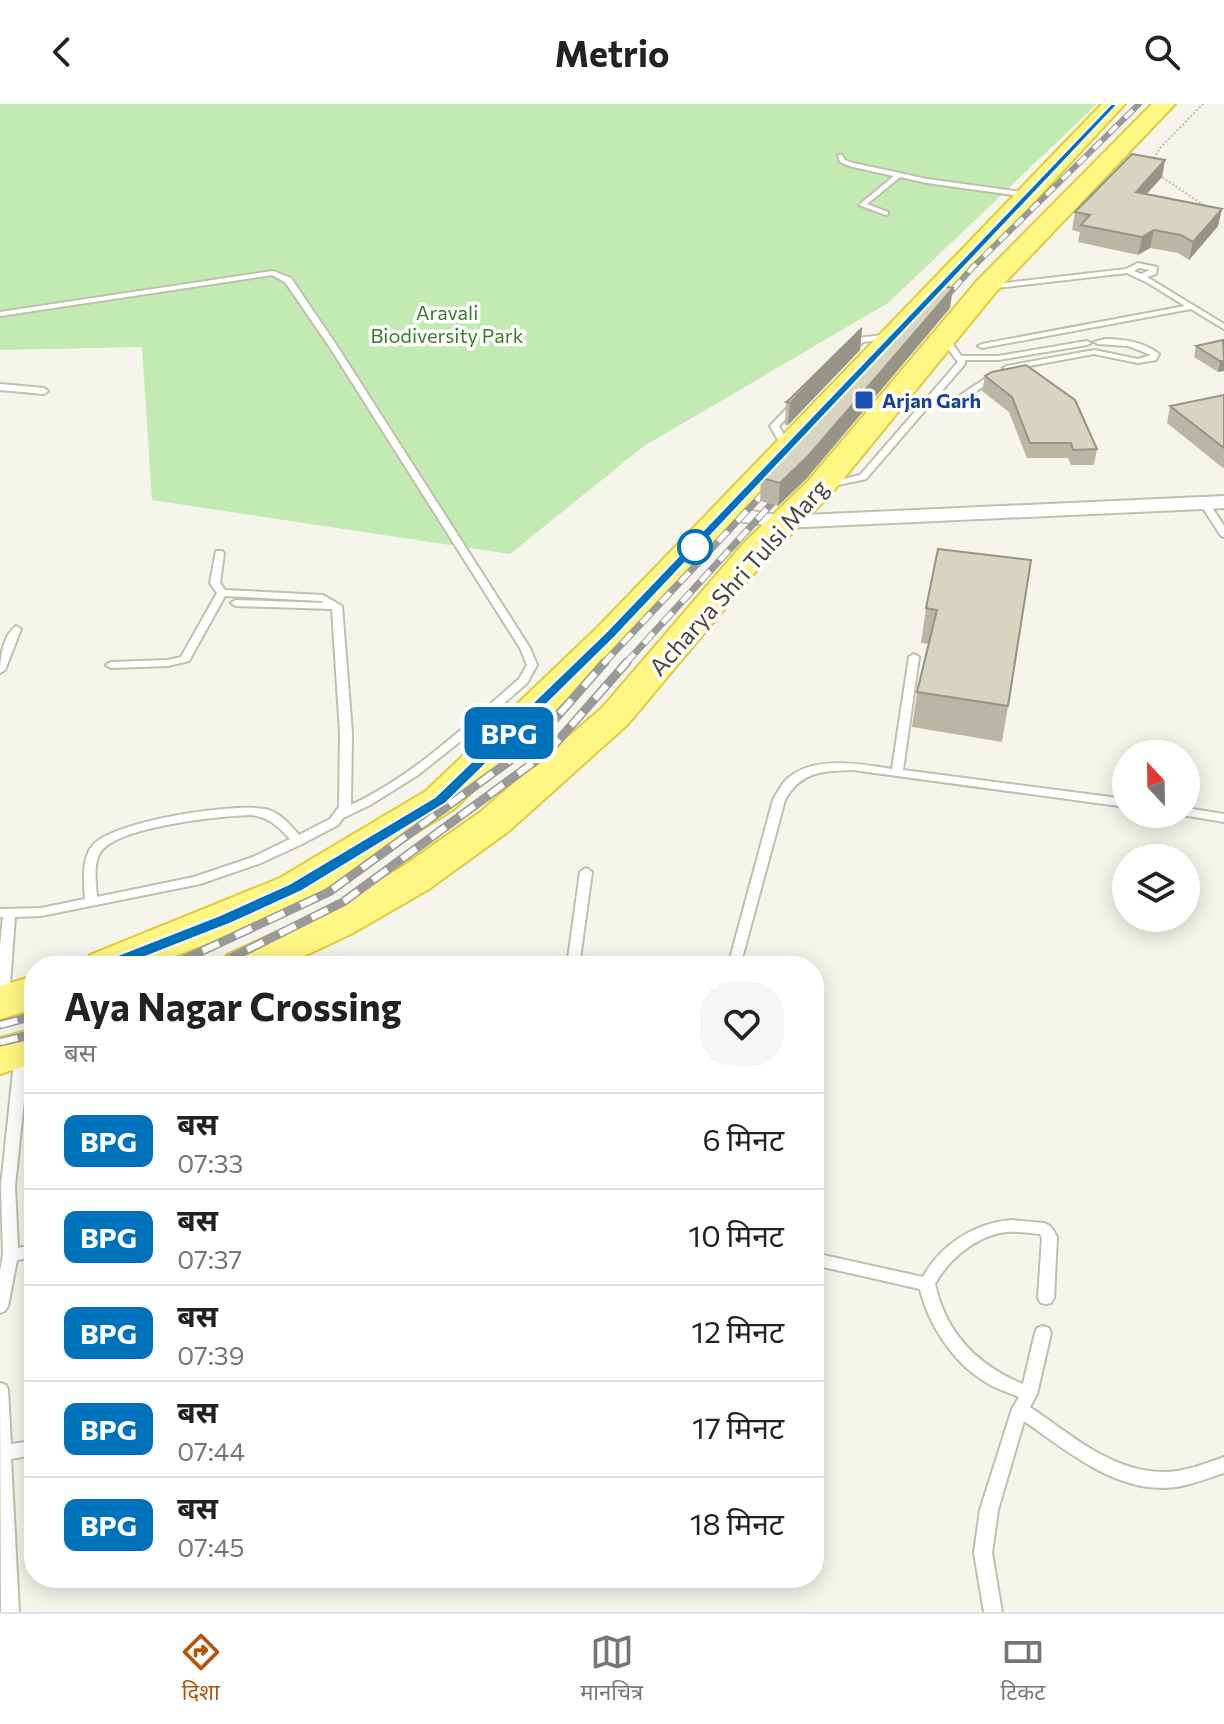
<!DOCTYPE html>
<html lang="hi">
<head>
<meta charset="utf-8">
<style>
  body { margin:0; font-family:Commissioner,"Noto Sans Devanagari",sans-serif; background:#f6f6f6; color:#222; height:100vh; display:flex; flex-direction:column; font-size:30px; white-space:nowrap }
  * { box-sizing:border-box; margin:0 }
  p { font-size:26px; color:#767676 }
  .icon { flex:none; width:44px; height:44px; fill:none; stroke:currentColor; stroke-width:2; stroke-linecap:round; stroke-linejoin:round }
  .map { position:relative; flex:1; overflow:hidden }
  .drawer { position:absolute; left:24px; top:852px; width:800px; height:632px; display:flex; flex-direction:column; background:#fff; border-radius:32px; box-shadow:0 4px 20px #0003 }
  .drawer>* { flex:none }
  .badge { padding:0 16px; border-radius:12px; font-size:28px; line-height:52px }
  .needle { width:52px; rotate:338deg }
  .fabs { position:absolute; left:1112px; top:636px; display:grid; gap:16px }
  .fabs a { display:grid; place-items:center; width:88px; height:88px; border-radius:50%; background:#fff; box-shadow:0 4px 20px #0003; font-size:40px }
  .map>.badge { position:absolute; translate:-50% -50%; box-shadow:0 0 0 4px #fff }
  .round { display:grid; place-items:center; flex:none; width:84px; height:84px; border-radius:32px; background:#f6f6f6 }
  .head { display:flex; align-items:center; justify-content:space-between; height:136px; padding:0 40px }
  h1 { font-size:38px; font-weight:700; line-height:60px }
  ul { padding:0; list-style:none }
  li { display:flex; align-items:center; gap:24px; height:96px; padding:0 40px; border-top:2px solid #e0e0e0 }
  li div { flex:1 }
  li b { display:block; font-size:30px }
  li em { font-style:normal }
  li .badge { min-width:88px; font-weight:700; text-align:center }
  header { display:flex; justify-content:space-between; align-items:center; height:104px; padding:0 40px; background:#fff; font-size:36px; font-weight:700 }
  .tab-bar { display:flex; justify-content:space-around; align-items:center; height:112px; border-top:2px solid #e0e0e0; background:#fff; font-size:22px; color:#767676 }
  .tab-bar a { display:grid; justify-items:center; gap:4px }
  .tab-bar .current { color:#b45309 }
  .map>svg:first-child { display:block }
  .green { fill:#c4eab4 }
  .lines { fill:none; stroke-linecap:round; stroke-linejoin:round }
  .service-casing { stroke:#c1bfad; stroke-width:4 }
  .minor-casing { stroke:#c1bfad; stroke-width:4 }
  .trunk-casing { stroke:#dfcb3b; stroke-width:4 }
  .path { stroke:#c3bf9e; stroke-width:2; stroke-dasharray:2 2; stroke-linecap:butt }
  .service { fill:#fff; fill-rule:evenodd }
  .minor { fill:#fff; fill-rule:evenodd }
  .trunk { fill:#fff684; fill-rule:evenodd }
  .rail-far2-casing { stroke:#999; stroke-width:6 }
  .rail-far1-casing { stroke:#999; stroke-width:7 }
  .rail-casing { stroke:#999; stroke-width:9 }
  .rail-far2 { stroke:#fff; stroke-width:4; stroke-dasharray:11; stroke-linecap:butt }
  .rail-far1 { stroke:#fff; stroke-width:5; stroke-dasharray:14; stroke-linecap:butt }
  .rail { stroke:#fff; stroke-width:6; stroke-dasharray:18; stroke-linecap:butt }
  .wall { fill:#b9b6a5 }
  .shaded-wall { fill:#969486 }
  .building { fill:#d7d4c0; stroke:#969486; stroke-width:2 }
  .line { fill:#0072bc; stroke:#fff; stroke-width:2 }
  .transit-dot { fill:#1a4fb4; stroke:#fff; stroke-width:3 }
  .stop-dot { fill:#fff; stroke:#0072bc; stroke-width:4 }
  .labels { text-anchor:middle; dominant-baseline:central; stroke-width:7; stroke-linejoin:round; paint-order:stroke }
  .far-park-label { font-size:20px; fill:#357e2a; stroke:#fff }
  .far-transit-label { font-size:20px; font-weight:bold; fill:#164399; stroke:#fff; text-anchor:start }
  .street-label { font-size:24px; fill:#4a4738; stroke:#fff }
</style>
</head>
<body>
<header><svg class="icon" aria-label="back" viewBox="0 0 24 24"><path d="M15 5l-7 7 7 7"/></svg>Metrio<svg class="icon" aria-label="search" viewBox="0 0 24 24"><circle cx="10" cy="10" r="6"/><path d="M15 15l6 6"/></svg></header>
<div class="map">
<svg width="1224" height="1508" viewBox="0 0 1224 1508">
  <rect width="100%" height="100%" fill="#f5f5eb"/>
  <polygon class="green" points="0,0 1097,0 888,199 644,342 510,450 152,396 142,243 0,246"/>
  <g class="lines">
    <defs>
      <g id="service">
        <polygon points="838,51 842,51 845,56 853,59 927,75 1028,89 1031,91 1028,93 927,79 900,73 867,100 888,108 888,110 886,111 859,101 894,72 849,62 840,58"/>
        <path d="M1138,159L1157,163L1156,170L1147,173L1224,220V225L1191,205L982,244L978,242L982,240L1185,202L1148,179L1127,169L988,185L984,183L988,181L1126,165ZM1139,164L1150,166L1141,170L1134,167Z"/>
        <path d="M273,167L291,174L337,242L530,544L537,561L527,579L462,636L418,671L370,701L343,714L338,721L302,740L261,759L200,780L41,812L15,813L9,894L7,897L0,898V842L3,813H0V805L41,804L85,795C84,778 81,755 93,741C115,717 232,699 265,705C280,708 289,720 299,731L330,715L339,703L340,629L332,505L236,502L231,499L236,496L324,499L321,497L225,492L189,557L168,562L111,564L106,561L111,558L168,556L181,553L217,489L210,479L216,447H222L224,449L220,479L225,486L323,491L342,502L352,629L351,701C415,671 466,621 519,575L527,561L520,544L329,242L285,178L272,171L0,212V208ZM251,711C269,713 278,722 290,735L253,753L194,773L97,793C96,780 93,761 100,749C116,722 221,712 251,711Z"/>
        <polygon points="891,230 895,232 894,234 863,238 853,248 846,246 858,234"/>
        <polygon points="942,233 948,233 961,252 998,252 1087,237 1091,239 1087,241 998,256 965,256 965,260 866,375 824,384 824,380 860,371 958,258 941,235"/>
        <path d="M1105,235C1124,235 1144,238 1159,250L1156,256L1138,259L1094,250L1007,266L1003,264L1007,262L1094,246L1138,255L1151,251L1128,242L1098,240L1094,238Z"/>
        <polygon points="992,270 999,272 960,298 953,296"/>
        <polygon points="0,280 44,284 48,287 44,290 0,286"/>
        <polygon points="795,298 799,301 779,322 792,346 788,349 784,346 770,322 792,299"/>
        <polygon points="1204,395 1207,396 1224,422 1224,433 1221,432 1199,398"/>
        <path d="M16,522L21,525L5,566L0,569C0,553 3,532 16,522Z"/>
        <path d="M914,550L919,553L903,666L1126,695V703L853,666C823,667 801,667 785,696L740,862H728L773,696C777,689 781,681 787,675C814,651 860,660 892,665L909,553Z"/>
        <polygon points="1186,704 1224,710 1224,718 1182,711 1186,710"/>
        <polygon points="586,764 592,768 579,862 567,862 580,768"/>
        <polygon points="22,944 27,945 29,949 15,1082 18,1144 34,1141 34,1153 17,1156 8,1202 5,1207 0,1209 0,1167 3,1151 1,1082 15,949 17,945"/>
        <path d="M1011,1116L1044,1119C1051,1121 1054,1127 1057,1133L1054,1194L1051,1199L1046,1200L1041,1199L1038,1194L1042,1134L1040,1130C1027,1129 1013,1126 1000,1129C973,1135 948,1156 935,1180C946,1230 977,1261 1023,1280L1035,1229L1037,1224L1043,1222L1049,1224L1051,1229L1037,1290L1030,1303C1070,1330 1112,1368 1163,1368C1184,1368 1205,1360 1224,1353V1369C1205,1375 1184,1384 1163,1384C1110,1384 1066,1346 1024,1317L998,1406L992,1449L1002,1508H984L974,1449L980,1406L1012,1305L1019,1293C1007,1288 994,1284 984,1277C953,1258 928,1220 920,1185L814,1161V1149L923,1173C940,1141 975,1119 1011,1116Z"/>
        <polygon points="0,1279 6,1281 8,1286 11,1340 34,1337 34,1351 11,1355 19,1508 1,1508"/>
      </g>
      <polygon id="minor" points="1224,392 1224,404 783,424 726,415 716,409 726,403 783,412"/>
      <g id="trunk">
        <polygon points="1102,0 1125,0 624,539 454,705 310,794 241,826 150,862 84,862 90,851 280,774 426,687 598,523"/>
        <polygon points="1152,0 1175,0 995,189 831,390 766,455 628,620 509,727 429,785 351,830 283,862 221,862 227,851 321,808 399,765 479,709 602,604 742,441 809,376 977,177"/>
        <polygon points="34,872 34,905 0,915 0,882"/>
        <polygon points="34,925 34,959 0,970 0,934"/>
      </g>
    </defs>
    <use href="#service" class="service-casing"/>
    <use href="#minor" class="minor-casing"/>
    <use href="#trunk" class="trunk-casing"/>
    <g class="path">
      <polyline points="1152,58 1160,44 1203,0"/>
      <polyline points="1159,71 1208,104"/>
    </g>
    <use href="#service" class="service"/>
    <use href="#minor" class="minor"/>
    <use href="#trunk" class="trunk"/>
    <defs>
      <polyline id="rail-far2" points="939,201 973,163 1139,0"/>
      <g id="rail-far1">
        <polyline points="603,560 775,377"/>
        <polyline points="625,560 785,385"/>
      </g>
      <g id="rail">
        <polyline points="170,862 329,788 533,640 605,558"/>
        <polyline points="215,862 343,798 549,647 627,558"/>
        <polyline points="0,921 34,912"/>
        <polyline points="0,938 34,930"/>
      </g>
    </defs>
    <use href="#rail-far2" class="rail-far2-casing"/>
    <use href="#rail-far1" class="rail-far1-casing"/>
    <use href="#rail" class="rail-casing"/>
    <use href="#rail-far2" class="rail-far2"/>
    <use href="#rail-far1" class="rail-far1"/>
    <use href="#rail" class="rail"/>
  </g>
  <g class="wall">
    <polygon points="1165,56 1162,73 1147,90 1218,122 1189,156 1178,149 1150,144 1138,151 1078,138 1080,128 1072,126 1075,108"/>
    <polygon points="950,204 807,374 778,402 760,397 761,374"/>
    <polygon points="862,224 860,246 788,321 785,321 786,298"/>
    <polygon points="1223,236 1224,267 1218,268 1194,253 1196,242"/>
    <polygon points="985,272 1097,345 1094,361 1071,361 1068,354 1027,354 1009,308 982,287"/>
    <polygon points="1224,291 1224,364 1223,364 1167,319 1170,302"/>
    <polygon points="938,445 1008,602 1002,638 912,623 917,588 929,540 921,539 926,504"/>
  </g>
  <g class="shaded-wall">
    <polygon points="1165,56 1162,73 1132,105 1136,88"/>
    <polygon points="1222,105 1218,122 1189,156 1193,138"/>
    <polygon points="1154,126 1150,144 1138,151 1142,133"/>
    <polygon points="953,184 950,204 807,374 778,402 780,379"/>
    <polygon points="862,224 860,246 788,321 790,299"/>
    <polygon points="1220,257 1224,257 1224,267 1218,268"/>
  </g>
  <g class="building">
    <polygon points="1132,50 1165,56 1136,88 1222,105 1193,138 1181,131 1154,126 1142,133 1081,121 1090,111 1075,108"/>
    <polygon points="943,182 953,184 809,351 780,379 761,374"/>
    <polygon points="862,224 790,299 786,298 790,295"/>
    <polygon points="1223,236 1224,257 1220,257 1196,242"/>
    <polygon points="1026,261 1075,296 1097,345 1073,346 1071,339 1030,339 1012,293 985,272 992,268"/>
    <polygon points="1224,291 1224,344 1170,302"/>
    <polygon points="938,445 1031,456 1008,602 917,588 937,506 926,504"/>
  </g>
  <polygon class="line" points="1111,0 1118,0 615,533 446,699 300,788 232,819 112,866 100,866 98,862 100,858 220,811 289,780 435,693 606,528"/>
  <rect class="transit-dot" x="854" y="286" width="20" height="20" rx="4"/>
  <circle class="stop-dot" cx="695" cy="443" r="16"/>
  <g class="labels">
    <g class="far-park-label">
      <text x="447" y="208">Aravali<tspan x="447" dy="23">Biodiversity Park</tspan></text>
    </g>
    <g class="far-transit-label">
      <text x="882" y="296">Arjan Garh</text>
    </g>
    <g class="street-label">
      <text transform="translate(738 473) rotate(-48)">Acharya Shri Tulsi Marg</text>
    </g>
  </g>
</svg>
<div class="fabs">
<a><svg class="needle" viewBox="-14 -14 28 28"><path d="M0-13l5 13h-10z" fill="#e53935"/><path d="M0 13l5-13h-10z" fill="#767676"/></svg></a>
<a><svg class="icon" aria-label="layers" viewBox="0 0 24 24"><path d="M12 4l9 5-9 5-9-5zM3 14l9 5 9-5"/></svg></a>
</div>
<b class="badge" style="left:509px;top:629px;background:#0072bc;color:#fff">BPG</b>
<section class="drawer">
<div class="head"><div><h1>Aya Nagar Crossing</h1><p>बस</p></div><a class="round"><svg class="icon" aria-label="heart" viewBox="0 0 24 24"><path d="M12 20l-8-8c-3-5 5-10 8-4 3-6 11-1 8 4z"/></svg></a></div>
<ul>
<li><span class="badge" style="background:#0072bc;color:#fff">BPG</span><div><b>बस</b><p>07:33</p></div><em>6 मिनट</em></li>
<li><span class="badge" style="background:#0072bc;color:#fff">BPG</span><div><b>बस</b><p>07:37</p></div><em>10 मिनट</em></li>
<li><span class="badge" style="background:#0072bc;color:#fff">BPG</span><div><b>बस</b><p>07:39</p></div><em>12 मिनट</em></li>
<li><span class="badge" style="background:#0072bc;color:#fff">BPG</span><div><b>बस</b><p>07:44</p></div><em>17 मिनट</em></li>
<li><span class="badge" style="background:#0072bc;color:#fff">BPG</span><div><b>बस</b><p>07:45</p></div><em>18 मिनट</em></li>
</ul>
</section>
</div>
<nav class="tab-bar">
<a class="current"><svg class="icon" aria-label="directions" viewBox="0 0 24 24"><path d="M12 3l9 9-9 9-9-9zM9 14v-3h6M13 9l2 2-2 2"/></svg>दिशा</a>
<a><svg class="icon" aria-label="map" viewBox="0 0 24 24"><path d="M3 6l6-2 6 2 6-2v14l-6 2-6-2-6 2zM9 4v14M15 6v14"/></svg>मानचित्र</a>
<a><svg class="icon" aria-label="tickets" viewBox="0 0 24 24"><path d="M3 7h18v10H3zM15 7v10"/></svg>टिकट</a>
</nav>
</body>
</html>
